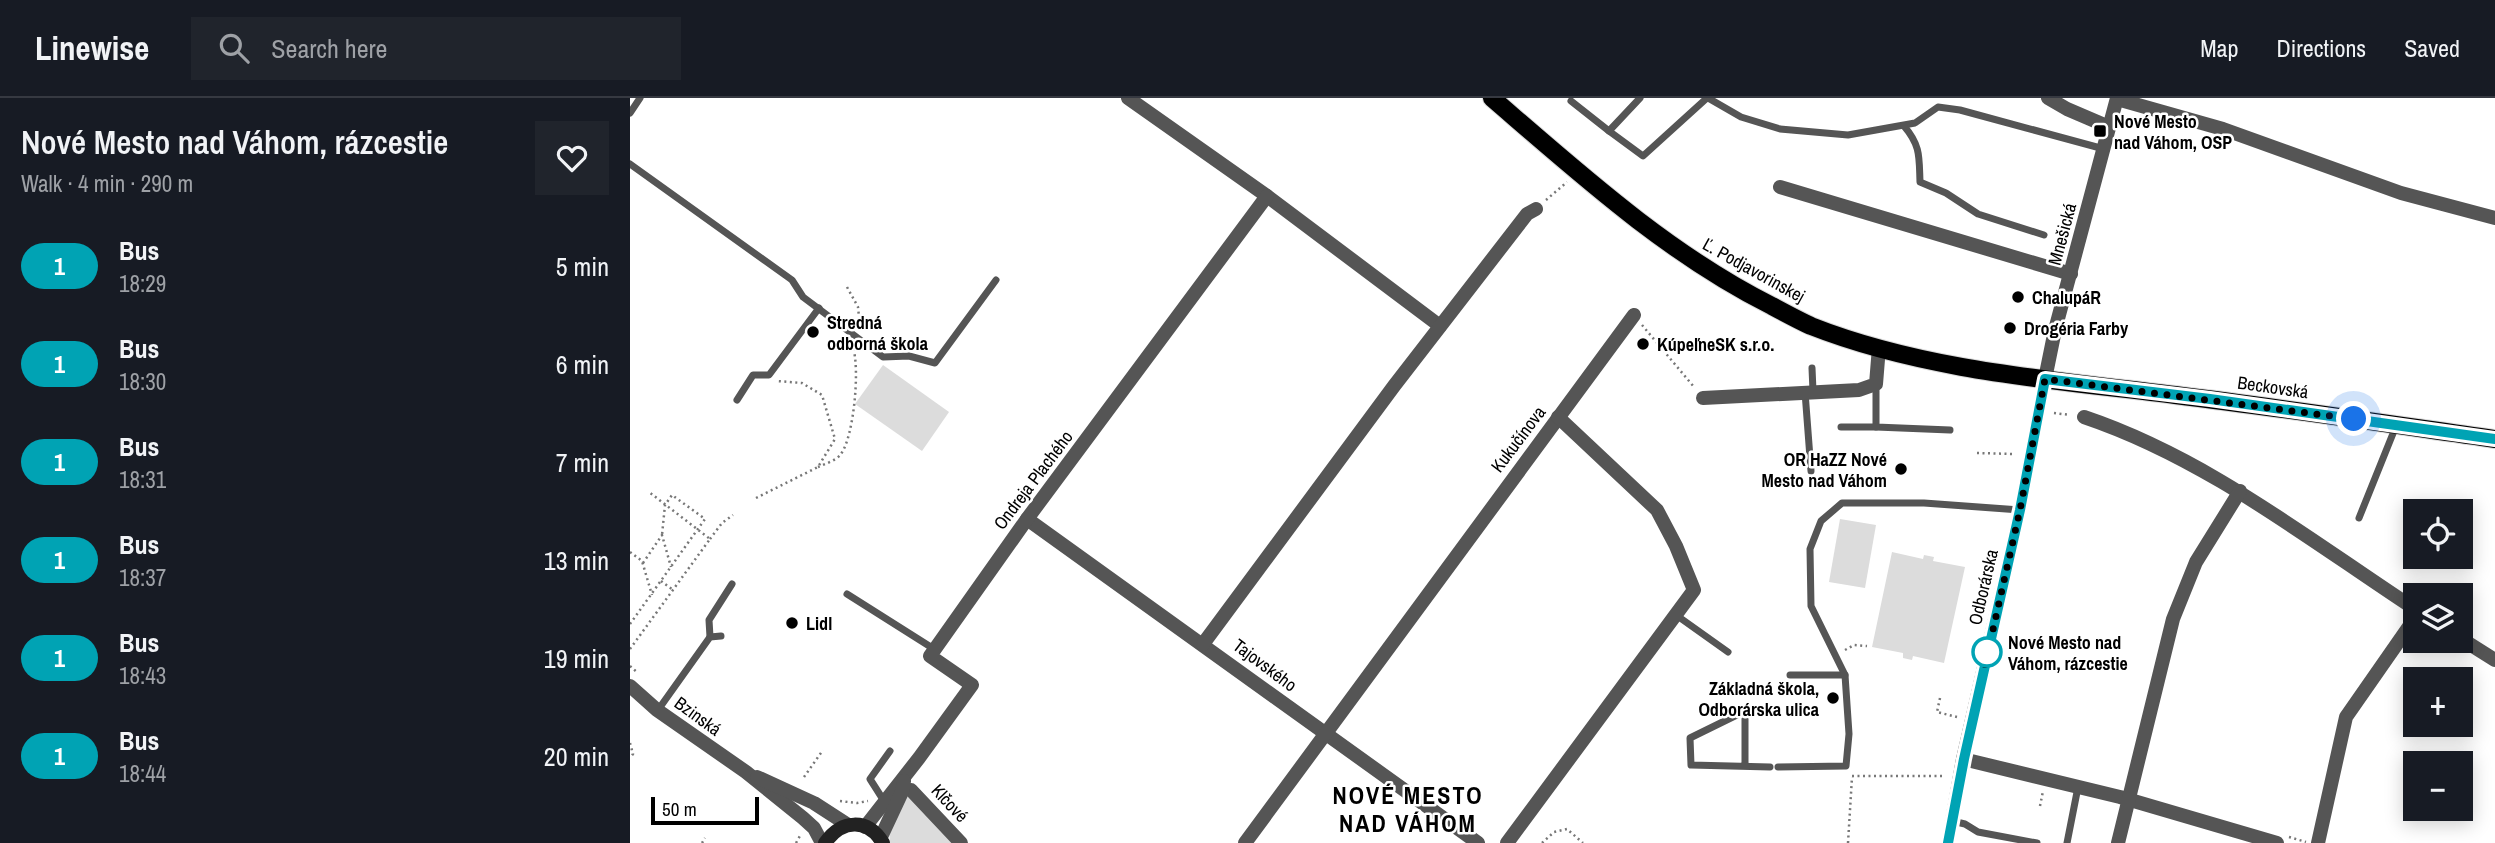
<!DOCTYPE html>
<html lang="en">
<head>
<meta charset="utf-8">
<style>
  body { margin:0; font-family:"Archivo Narrow",sans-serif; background:#20242c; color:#f1f3f6; height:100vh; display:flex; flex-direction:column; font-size:26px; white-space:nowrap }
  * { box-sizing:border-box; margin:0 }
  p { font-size:23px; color:#9ea1a6 }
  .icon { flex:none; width:38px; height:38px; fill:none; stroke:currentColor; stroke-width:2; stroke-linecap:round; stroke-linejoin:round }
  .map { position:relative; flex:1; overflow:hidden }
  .details { display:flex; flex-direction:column; background:#171b24; width:630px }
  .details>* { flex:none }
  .badge { padding:0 14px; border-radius:23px; font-size:24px; line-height:46px }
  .fabs { position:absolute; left:1773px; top:401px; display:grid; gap:14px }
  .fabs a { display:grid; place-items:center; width:70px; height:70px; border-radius:0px; background:#171b24; box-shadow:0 4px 18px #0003; font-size:35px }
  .scale { position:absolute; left:21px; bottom:18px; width:108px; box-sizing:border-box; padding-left:7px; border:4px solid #000; border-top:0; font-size:19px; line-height:24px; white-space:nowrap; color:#000; -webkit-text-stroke:5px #fff; paint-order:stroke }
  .you { position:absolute; width:35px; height:35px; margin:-18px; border:5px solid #fff; border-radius:50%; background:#1a73e8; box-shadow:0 0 0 10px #1a73e833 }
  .map>.badge { position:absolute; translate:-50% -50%; box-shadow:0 0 0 4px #fff }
  .round { display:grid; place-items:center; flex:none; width:74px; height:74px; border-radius:0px; background:#20242c }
  .overview { display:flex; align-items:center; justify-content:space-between; height:119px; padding:0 21px }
  h1 { font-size:33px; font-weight:600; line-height:52px }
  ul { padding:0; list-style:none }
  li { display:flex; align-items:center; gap:21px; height:98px; padding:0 21px }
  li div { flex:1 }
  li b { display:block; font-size:26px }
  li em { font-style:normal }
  li .badge { min-width:77px; font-weight:700; text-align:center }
  header { display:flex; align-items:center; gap:42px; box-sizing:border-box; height:98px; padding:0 35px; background:#171b24; border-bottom:2px solid #363941 }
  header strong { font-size:33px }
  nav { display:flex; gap:38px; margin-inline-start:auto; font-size:24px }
  .search { width:490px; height:63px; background:#20242c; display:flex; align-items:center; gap:18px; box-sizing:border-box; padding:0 24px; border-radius:0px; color:#9ea1a6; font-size:26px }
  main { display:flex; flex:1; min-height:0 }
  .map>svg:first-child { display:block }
  .green { fill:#dcdcdc }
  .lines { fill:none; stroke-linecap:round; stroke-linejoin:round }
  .primary-casing { stroke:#dbdbdb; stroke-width:20 }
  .path { stroke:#777; stroke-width:2.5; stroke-dasharray:2 3.5; stroke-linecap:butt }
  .service { stroke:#555; stroke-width:7 }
  .minor { stroke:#555; stroke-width:14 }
  .tertiary { stroke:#555; stroke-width:14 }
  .secondary { stroke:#222; stroke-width:14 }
  .primary { stroke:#000; stroke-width:18 }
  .line-casing { stroke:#fff; stroke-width:16 }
  .line { stroke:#00a3b4; stroke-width:10 }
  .walk { stroke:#000; stroke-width:7; stroke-dasharray:0 12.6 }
  .poi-dot { fill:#000; stroke:#fff; stroke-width:2.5 }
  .stop-dot { fill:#fff; stroke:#00a3b4; stroke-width:3.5 }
  .labels { text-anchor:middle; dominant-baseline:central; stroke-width:5; stroke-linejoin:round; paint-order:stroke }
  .poi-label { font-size:18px; font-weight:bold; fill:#000; stroke:#fff; text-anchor:start }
  .street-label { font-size:18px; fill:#000; stroke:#fff }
  .stop-label { font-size:18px; font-weight:bold; fill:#000; stroke:#fff; text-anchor:start }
  .district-label { font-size:24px; font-weight:bold; letter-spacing:2px; fill:#000; stroke:#fff }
</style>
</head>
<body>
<header>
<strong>Linewise</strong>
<div class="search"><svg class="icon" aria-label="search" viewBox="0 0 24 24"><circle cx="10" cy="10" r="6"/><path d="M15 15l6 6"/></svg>Search here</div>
<nav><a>Map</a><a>Directions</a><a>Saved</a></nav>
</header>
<main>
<section class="details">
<div class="overview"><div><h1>Nové Mesto nad Váhom, rázcestie</h1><p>Walk · 4 min · 290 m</p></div><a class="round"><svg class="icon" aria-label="heart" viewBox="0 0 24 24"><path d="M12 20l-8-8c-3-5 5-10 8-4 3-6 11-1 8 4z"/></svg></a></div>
<ul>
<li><span class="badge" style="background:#00a3b4;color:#fff">1</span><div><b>Bus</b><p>18:29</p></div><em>5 min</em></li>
<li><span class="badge" style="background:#00a3b4;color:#fff">1</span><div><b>Bus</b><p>18:30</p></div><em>6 min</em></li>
<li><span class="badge" style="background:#00a3b4;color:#fff">1</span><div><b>Bus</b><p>18:31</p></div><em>7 min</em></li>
<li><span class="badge" style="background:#00a3b4;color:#fff">1</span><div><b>Bus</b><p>18:37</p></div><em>13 min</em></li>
<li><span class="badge" style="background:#00a3b4;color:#fff">1</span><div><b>Bus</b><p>18:43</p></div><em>19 min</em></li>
<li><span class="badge" style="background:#00a3b4;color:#fff">1</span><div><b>Bus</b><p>18:44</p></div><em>20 min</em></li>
</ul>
</section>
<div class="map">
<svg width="1865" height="745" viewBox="0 0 1865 745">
  <rect width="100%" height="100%" fill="#fff"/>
  <g class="green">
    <polygon points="253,267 319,314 292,353 225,306"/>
    <polygon points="1210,421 1246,427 1235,490 1199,484"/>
    <polygon points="1262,454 1293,461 1294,457 1304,459 1303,463 1335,469 1314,565 1283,558 1282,562 1273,560 1273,555 1242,549"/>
    <polygon points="277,693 324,745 260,745 259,732"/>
  </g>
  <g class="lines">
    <defs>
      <path id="primary" d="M862,0C950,76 1038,156 1142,208C1155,215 1168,222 1181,228C1295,273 1425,282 1545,297C1652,310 1759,326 1865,341"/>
    </defs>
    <use href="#primary" class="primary-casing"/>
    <g class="path">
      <polyline points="916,102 937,84"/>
      <polyline points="217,189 228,209 230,229"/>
      <polyline points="1012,227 1064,289"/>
      <polyline points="1424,315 1440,317"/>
      <polyline points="1347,355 1384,356"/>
      <path d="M188,369C195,366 207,362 211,356C224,338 230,270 223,250"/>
      <polyline points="126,400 188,369 205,341 192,297 172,285 147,283"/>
      <polyline points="80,441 92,425 103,417"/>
      <polyline points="0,454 12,463 22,497"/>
      <polyline points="13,465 32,437 41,469"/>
      <polyline points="31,483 43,492"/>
      <polyline points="0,526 75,421 42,397 35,407 32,437"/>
      <polyline points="0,551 80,441 19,394"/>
      <polyline points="1215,552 1224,547 1237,548"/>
      <polyline points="0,568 8,575"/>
      <polyline points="1310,600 1307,614 1327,619"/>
      <polyline points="0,645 3,656 0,660"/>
      <polyline points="1222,678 1315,678"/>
      <polyline points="174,679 193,652"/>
      <polyline points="210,703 227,705 238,703"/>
      <polyline points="1410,708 1413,693"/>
      <polyline points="1659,739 1676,744"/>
      <polyline points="72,745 75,740"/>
      <polyline points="166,745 171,736"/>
      <polyline points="912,745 924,734 937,731 953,745"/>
      <polyline points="1218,745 1222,679"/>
    </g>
    <g class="service">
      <polyline points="1078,0 1111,19 1150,31 1218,37 1285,25 1308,9 1330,12 1474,51"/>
      <polyline points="941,3 979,33 1010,0"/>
      <polyline points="0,15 10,0"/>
      <path d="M1274,28C1291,48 1289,59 1290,84L1316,95L1348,116L1414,137"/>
      <polyline points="979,33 1013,58 1077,0"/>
      <polyline points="0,66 162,182 173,199 253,259 279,258 305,265 366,182"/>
      <polyline points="1182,270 1183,293"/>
      <polyline points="1246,287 1246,329 1320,332"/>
      <polyline points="1175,294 1181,373"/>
      <polyline points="107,302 123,277 139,277 189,210"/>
      <polyline points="1211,329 1246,329"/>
      <polyline points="1729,420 1766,328"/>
      <polyline points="217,496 304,551"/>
      <polyline points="1046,517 1098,554"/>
      <polyline points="80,539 79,522 102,486"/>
      <polyline points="1160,577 1215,577"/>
      <polyline points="28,612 80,539 91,538"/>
      <polyline points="1115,668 1115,613 1060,640 1061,667 1140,669"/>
      <polyline points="1148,669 1216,668 1219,636 1215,577 1181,508 1180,451 1191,423 1212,405 1294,405 1390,412"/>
      <polyline points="254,703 240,681 260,653"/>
      <polyline points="1322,723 1335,726 1348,734 1407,745"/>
      <polyline points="1437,745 1448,689"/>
    </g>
    <g class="minor">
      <polyline points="498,0 637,98 810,228"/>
      <polyline points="1418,0 1437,11 1479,29"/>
      <polyline points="1487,1 1593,31 1771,95 1865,120"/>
      <polyline points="1150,89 1441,176"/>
      <polyline points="1073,300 1229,292 1246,286 1249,249"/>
      <path d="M1454,319C1576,360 1678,441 1785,511"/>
      <polyline points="397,421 848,745"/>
      <polyline points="1830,540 1865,562"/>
      <polyline points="573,546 764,288 897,116 906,111"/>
      <polyline points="1333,661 1490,699 1647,745"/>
      <polyline points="281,692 331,745"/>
      <polyline points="235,729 289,660 342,587 300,558 397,421 637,98"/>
      <polyline points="250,741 272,694 274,683"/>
      <polyline points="615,745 1004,217"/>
      <polyline points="877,745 1064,492 1046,448 1027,412 928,319"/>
      <polyline points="1488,745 1543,521 1566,464 1610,393"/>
      <polyline points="1688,745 1716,619 1785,520"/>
    </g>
    <g class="tertiary">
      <polyline points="1415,281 1425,232 1487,0"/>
      <polyline points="0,588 27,612 116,674 173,720 184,730 192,745"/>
      <polyline points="127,679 184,705 218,727"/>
    </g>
    <g class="secondary">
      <path d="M195,745C211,722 237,719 253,745"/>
      <polyline points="1318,745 1333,661 1390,412 1415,281"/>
    </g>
    <use href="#primary" class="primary"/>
  </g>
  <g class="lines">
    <defs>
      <polyline id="line" points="1318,745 1334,661 1390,412 1415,281 1580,301 1865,341"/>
    </defs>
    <use href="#line" class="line-casing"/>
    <use href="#line" class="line"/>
    <polyline class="walk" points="1357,554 1355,567 1390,412 1415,281 1724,321"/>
  </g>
  <g class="poi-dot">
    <rect x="1463" y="26" width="14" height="14" rx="3.5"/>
    <circle cx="1388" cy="199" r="7"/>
    <circle cx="1380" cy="230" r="7"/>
    <circle cx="183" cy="234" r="7"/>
    <circle cx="1013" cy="246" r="7"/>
    <circle cx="1271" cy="371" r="7"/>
    <circle cx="162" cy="525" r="7"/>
    <circle cx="1203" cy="600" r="7"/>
  </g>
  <circle class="stop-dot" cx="1357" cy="554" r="14"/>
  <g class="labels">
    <g class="poi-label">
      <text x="1484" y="23">Nové Mesto<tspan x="1484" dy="21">nad Váhom, OSP</tspan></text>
      <text x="1402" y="199">ChalupáR</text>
      <text x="197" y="224">Stredná<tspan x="197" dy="21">odborná škola</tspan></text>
      <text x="1394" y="230">Drogéria Farby</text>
      <text x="1027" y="246">KúpeľneSK s.r.o.</text>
      <text x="1257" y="361" text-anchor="end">OR HaZZ Nové<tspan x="1257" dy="21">Mesto nad Váhom</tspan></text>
      <text x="176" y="525">Lidl</text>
      <text x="1189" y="590" text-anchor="end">Základná škola,<tspan x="1189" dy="21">Odborárska ulica</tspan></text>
    </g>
    <g class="street-label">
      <text transform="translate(1432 136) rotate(-75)">Mnešická</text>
      <text transform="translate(1124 172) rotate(29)">Ľ. Podjavorinskej</text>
      <text transform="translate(1643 289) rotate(8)">Beckovská</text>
      <text transform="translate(888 341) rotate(-53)">Kukučínova</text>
      <text transform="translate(403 382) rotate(-53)">Ondreja Plachého</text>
      <text transform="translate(1353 489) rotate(-77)">Odborárska</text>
      <text transform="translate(635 567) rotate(37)">Tajovského</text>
      <text transform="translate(68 618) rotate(36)">Bzinská</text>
      <text transform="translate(320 705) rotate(47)">Klčové</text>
    </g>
    <g class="stop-label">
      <text x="1378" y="544">Nové Mesto nad<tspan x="1378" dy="21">Váhom, rázcestie</tspan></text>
    </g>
    <g class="district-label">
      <text x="778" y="697">NOVÉ MESTO<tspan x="778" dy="28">NAD VÁHOM</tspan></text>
    </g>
  </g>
</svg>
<div class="fabs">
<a><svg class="icon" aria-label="locate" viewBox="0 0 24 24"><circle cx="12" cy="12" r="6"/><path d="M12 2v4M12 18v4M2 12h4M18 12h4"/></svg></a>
<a><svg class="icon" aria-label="layers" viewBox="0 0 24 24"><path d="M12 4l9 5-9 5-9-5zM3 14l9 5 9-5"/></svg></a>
<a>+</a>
<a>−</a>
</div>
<div class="scale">50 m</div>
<div class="you" style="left:1724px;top:321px"></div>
</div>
</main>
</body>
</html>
